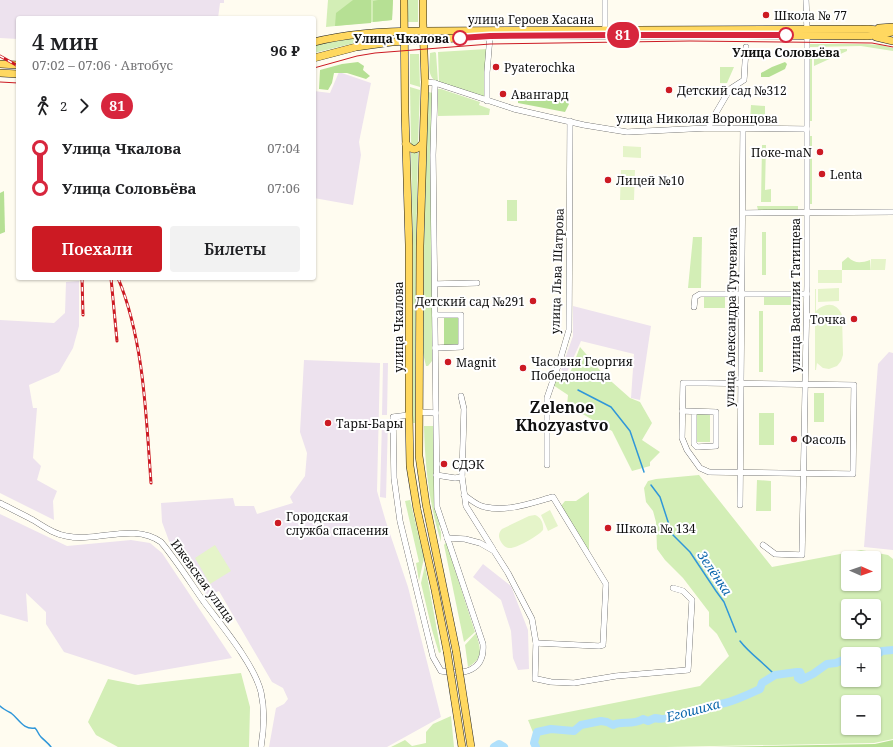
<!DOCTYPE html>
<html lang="ru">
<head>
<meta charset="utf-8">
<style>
  body { margin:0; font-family:"Noto Serif",serif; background:#f2f2f2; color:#202124; height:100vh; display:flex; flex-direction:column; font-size:15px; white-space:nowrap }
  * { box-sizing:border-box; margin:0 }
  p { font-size:13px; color:#757577 }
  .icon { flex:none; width:22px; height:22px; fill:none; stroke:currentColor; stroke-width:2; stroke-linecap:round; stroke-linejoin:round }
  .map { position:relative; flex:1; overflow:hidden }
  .side { position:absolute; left:16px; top:16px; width:300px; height:264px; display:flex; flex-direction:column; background:#fff; border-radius:4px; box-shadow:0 1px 3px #0004 }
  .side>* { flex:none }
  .badge { padding:0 8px; border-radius:13px; font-size:14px; line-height:26px }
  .needle { width:26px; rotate:92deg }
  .buttons { position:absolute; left:841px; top:551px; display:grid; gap:8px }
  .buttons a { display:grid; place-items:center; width:40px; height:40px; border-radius:4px; background:#fff; box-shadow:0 1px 3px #0004; font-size:20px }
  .map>.badge { position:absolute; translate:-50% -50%; box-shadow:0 0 0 2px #fff }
  .legs { display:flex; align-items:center; gap:6px; height:44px; padding:0 16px; font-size:13px }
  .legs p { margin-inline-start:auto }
  .head { display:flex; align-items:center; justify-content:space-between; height:68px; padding:0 16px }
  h1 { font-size:22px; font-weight:600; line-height:30px }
  .cta { display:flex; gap:8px; margin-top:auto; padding:8px 16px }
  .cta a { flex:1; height:46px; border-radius:4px; background:#cc1a23; color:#fff; font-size:16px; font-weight:600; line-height:46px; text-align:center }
  .cta a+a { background:#f2f2f2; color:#202124 }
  ul { padding:0 16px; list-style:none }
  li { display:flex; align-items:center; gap:14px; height:40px; font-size:15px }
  li i { display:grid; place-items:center; width:6px; height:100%; margin:0 5px; background:currentColor }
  li i::after { content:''; width:10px; height:10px; margin:-5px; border:3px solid; border-radius:50%; background:#fff }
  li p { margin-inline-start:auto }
  li:first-child i { background:linear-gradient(#0000 50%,currentColor 0) }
  li:last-child i { background:linear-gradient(currentColor 50%,#0000 0) }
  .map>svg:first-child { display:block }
  .industrial { fill:#ede2ee }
  .green { fill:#d3eeb6; fill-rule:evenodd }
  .forest { fill:#b6e094 }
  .pitch { fill:#e5f4c9 }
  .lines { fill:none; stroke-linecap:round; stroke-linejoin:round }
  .stream { stroke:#3097d9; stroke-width:1.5 }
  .river { stroke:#b0e0fb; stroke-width:8 }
  .minor-casing { stroke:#424242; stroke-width:6 }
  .major-casing { stroke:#202020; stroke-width:8 }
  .minor { stroke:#fff; stroke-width:5.5 }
  .major { stroke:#ffd860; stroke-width:7 }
  .tram { stroke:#cc1a23; stroke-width:1 }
  .rail-casing { stroke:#cc1a23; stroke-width:3 }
  .rail { stroke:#fff; stroke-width:1.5; stroke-dasharray:4.5; stroke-linecap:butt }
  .major-bridge-casing { stroke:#202020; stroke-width:8; stroke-linecap:butt }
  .major-bridge { stroke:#ffd860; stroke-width:7 }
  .line-1-casing { stroke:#fff; stroke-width:9 }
  .line-1 { stroke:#d7263d; stroke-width:6 }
  .poi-dot { fill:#cc1a23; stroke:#fff; stroke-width:1.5 }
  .stop-1-dot { fill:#fff; stroke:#d7263d; stroke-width:2 }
  .labels { text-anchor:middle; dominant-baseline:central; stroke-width:4; stroke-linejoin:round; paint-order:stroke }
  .poi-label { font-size:12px; fill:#0f0f0f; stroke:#fff; text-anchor:start }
  .street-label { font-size:12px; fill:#0f0f0f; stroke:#fff }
  .stop-label { font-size:12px; font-weight:bold; fill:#0f0f0f; stroke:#fff; text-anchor:end }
  .water-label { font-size:13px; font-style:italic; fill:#0c67ad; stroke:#fff }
  .district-label { font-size:16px; font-weight:bold; fill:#0f0f0f; stroke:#fff }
</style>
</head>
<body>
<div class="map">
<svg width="893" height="747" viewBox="0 0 893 747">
  <rect width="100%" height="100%" fill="#fffcf0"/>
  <g class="industrial">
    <polygon points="0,0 224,0 224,3 220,3 218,18 18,18 18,39 0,38"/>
    <polygon points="339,72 371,83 359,142 361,155 353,205 314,198 314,91 330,93"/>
    <polygon points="79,281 79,326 73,348 59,372 29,385 33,408 37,408 33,458 41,466 37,480 57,491 53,501 54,520 0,493 0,320 54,323 65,313 66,282"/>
    <polygon points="573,306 651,326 640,400 631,398 634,354 581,341 567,372 561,370 573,336"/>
    <polygon points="889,352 893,353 893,550 864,547 878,364"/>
    <polygon points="304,360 380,363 377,491 386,522 408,587 441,717 387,747 269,747 276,708 284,704 288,699 283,688 272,682 219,591 207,596 169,541 162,522 161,503 233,498 235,506 254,506 257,514 293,503 290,497 305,476 307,453 300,432"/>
    <polygon points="383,363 388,363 387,415 382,415"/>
    <polygon points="382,421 388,421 386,498 380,497"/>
    <polygon points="0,514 67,546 131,540 150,543 162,553 232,658 135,675 64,652 46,624 46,612 26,593 28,622 0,614"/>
    <polygon points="483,564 511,586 528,630 529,669 518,670 513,658 511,631 501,600 473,577"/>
  </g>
  <g class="green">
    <polygon points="328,0 393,0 392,20 326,27"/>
    <rect x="408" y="0" width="10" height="22"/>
    <polygon points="392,35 392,38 355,43 314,53 314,45 354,38"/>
    <polygon points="810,44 865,44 881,45 893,48 893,51 861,46 810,47"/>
    <polygon points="487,49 486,98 439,82 438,52"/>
    <polygon points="809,49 812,49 812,121 810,121"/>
    <polygon points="814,49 847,49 847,51 814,66"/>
    <path d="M435,52L436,53L438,82C426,77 430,64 430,53Z"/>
    <polygon points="410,54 419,54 420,87 410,84"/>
    <polygon points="720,67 734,67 727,83 720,83"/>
    <polygon points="410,87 420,90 418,143 415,147 411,144"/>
    <polygon points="438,89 441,89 480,102 479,105 490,109 489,115 438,116"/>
    <polygon points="428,92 433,93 432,348 432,361 428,366 426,366 423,353 424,246"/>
    <polygon points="751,105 765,106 765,121 750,121"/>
    <rect x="809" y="136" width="3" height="68"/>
    <polygon points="762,145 766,145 765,190 771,189 771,202 761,202"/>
    <polygon points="411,153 418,153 416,246 415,423 413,423 413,246"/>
    <rect x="507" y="200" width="10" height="21"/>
    <polygon points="757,206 798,206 798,211 758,210"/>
    <rect x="762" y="232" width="4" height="43"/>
    <polygon points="693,237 702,237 701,288 688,288"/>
    <path d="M848,257C855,264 861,263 870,260V270H842V262Z"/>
    <rect x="704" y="297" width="21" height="11"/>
    <rect x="764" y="297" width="32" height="8"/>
    <rect x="759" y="311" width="4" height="61"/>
    <polygon points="580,347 604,375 630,398 640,402 652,423 642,440 660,452 650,462 650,466 632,471 612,431 567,405 568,395 553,385 559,372 570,373"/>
    <rect x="814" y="393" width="10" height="29"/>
    <rect x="759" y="413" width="15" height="32"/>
    <rect x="697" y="414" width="13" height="28"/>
    <path d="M424,426H434V502L440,525L439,527L441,532V542C429,503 425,467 424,426Z"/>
    <path d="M699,475L772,567L861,550L888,555L893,559V739L874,743L666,747H539L528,720L700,686L729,656L717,634L709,626V612L683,578L665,560L657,549L656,522L653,511L646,502L644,488L648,481L656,479ZM848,558H874V584H848ZM848,606H874V632H848ZM848,654H874V680H848ZM848,702H874V728H848Z"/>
    <polygon points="757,480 771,481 771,511 756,511"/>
    <polygon points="589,492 589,551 561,506 565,501 576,501"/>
    <polygon points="410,500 424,558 419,581 416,563 419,562 405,501"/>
    <polygon points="446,542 475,632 464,642 444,545"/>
    <polygon points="425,565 441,652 439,653 432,630 421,583"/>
    <path d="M476,633C480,648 485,658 468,667L465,645Z"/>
    <polygon points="241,673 250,707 249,747 118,747 96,735 88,722 108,679 138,685"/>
    <polygon points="451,716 454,747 391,747 405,740 412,746 426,743 426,732 433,724"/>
  </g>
  <g class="forest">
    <polygon points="353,0 371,0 371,23 335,26 336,13"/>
    <polygon points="378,0 393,0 392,20 373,22 373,1"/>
    <polygon points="358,62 364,66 363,70 370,76 366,79 347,73 334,73 332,83 328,90 319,89 320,70 342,64"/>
    <polygon points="785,62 787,64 785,69 769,77 761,77 761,73 772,67"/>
    <polygon points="522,94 560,95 569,104 565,112 518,103 518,100"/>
    <polygon points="4,191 5,232 0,234 0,193"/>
    <rect x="444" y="316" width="16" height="30"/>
    <polygon points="893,740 893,747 709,747 875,744"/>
  </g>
  <g class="pitch">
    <polygon points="623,146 641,147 641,158 623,157"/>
    <polygon points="621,170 635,170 634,200 620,200"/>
    <polygon points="871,259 886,259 885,270 870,270"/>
    <rect x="818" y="270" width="24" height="13"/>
    <polygon points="839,288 839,301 818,302 818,289"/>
    <path d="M815,289H816V311C825,302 837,302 842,315L843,355L841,361L837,366L829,369L823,368L817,363L816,370H815Z"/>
    <polygon points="550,510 558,526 548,531 541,515"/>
    <path d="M535,515C541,517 544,524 543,530L540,533C535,537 516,549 509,548C505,548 502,544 500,540C498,536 499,532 502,529L529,516Z"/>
    <polygon points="215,545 231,571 210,584 195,558"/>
  </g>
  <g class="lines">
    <g class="stream">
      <polyline points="578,390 611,407 630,431 644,472"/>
      <polyline points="651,485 660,497 672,534 690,552 716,591 724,602 736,632"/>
      <path d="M740,641C750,654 764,663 775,675"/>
      <path d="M0,706C3,709 7,711 11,713C19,719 23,730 35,728C38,731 38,734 41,737C45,741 48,743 51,747"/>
    </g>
    <g class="river">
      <polyline points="864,654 875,651 878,654 882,651 893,650"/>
      <polyline points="494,747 499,744 504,747"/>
      <path d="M536,747L534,743L537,732L551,729L574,731L581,725L601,721L607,722L613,725C621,720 633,726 643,719L648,721L655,718C663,720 668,719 674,714L681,716C695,709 710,706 725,703C737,700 749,694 760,689L762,683L775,675L797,672H800L801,674L798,678L801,680L813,674L827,664L836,663L848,658"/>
    </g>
    <defs>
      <g id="minor">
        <polyline points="605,0 605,34"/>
        <polyline points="806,0 807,29"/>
        <polyline points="425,82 435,83 514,109 584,125 627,132 709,128 807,129"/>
        <polyline points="487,101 487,72 490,36"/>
        <polyline points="709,128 710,123 730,89 744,80 746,47"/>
        <polyline points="743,213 893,212"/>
        <polyline points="435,284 477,283"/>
        <polyline points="694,307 695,297 700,294 807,294"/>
        <polyline points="435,348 461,347 461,315 435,315"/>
        <polygon points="683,383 706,383 854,385 853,474 709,472 700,468 687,450 682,438"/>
        <polyline points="461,396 464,409 462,477 466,506 493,549"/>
        <polyline points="682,411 716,412 716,446 697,447 694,444 694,412"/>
        <polyline points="419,412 436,413"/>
        <path d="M409,415L393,417L394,478L400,521L433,657L441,671C463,675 485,672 483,644L437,507L433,155L435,83"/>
        <polyline points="547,465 547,398 561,357 569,330 570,121"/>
        <polyline points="436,475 455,478 462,477"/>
        <path d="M464,495C470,499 477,506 485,507C508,512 531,503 553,497L606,584L603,645L599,646L536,643"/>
        <path d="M0,503C11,509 22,514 33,520C43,526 53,534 66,536C97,543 133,522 161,542C177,561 190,582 204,602C222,626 254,664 261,692C265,710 264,729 261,747"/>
        <polyline points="740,505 743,129"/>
        <polyline points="447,538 465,539 480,543 494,551 508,573 532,619 536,643 535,679 537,679 551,682 574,683 616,676 688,670 692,600 683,591 673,588"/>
        <polyline points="763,545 775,554 802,555 807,286 807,36"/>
      </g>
      <g id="major">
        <polyline points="404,0 405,112 409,245 409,415 410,466 417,509 435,590 447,651"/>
        <polyline points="423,0 423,23 425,82 420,246 419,456 426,504 456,650"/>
        <polyline points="879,28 893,27"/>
        <polyline points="876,37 893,41"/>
        <path d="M314,42C350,33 386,31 423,31L869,29L885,31"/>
        <polyline points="314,58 356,47 392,42 490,36 746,35 868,36 893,32"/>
        <polyline points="0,64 18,65"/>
        <polyline points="0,73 18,74"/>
        <path d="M406,144C413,151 416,151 422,144"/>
      </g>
    </defs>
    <use href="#minor" class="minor-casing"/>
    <use href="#major" class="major-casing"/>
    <use href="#minor" class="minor"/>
    <use href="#major" class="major"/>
    <g class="tram">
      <polyline points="314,68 357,56 375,53 490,44 690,41 872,43 893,47"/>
      <polyline points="0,82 18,83"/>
    </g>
    <defs>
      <g id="rail">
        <polyline points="0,56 18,66"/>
        <polyline points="82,278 83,315"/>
        <polyline points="111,278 117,341"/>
        <path d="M118,278C144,340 146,416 151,483"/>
      </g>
    </defs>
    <use href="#rail" class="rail-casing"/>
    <use href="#rail" class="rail"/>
    <defs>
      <g id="major-bridge">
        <polyline points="456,650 471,747"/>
        <polyline points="447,651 462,747"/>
      </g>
    </defs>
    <use href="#major-bridge" class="major-bridge-casing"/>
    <use href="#major-bridge" class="major-bridge"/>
  </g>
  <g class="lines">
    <defs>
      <polyline id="line-1" points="460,38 490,36 615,35 786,35"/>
    </defs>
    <use href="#line-1" class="line-1-casing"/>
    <use href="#line-1" class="line-1"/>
  </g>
  <g class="poi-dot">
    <circle cx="766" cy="15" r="4"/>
    <circle cx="496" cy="67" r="4"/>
    <circle cx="669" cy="90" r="4"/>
    <circle cx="503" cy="94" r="4"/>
    <circle cx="820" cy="152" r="4"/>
    <circle cx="822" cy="174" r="4"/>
    <circle cx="608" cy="180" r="4"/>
    <circle cx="533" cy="301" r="4"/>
    <circle cx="854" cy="319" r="4"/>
    <circle cx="448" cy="362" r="4"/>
    <circle cx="523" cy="368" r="4"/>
    <circle cx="328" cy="423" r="4"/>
    <circle cx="794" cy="439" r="4"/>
    <circle cx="444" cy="464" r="4"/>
    <circle cx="278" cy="523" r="4"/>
    <circle cx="608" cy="528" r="4"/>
  </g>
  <g class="stop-1-dot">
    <circle cx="786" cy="35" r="7"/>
    <circle cx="460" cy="38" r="7"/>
  </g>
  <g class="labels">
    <g class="poi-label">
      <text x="774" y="15">Школа № 77</text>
      <text x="504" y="67">Pyaterochka</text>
      <text x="677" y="90">Детский сад №312</text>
      <text x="511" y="94">Авангард</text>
      <text x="812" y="152" text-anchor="end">Поке-maN</text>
      <text x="830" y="174">Lenta</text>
      <text x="616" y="180">Лицей №10</text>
      <text x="525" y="301" text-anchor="end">Детский сад №291</text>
      <text x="846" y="319" text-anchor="end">Точка</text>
      <text x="531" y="361">Часовня Георгия<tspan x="531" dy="14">Победоносца</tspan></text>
      <text x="456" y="362">Magnit</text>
      <text x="336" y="423">Тары-Бары</text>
      <text x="802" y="439">Фасоль</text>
      <text x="452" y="464">СДЭК</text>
      <text x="286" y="516">Городская<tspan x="286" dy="14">служба спасения</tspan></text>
      <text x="616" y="528">Школа № 134</text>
    </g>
    <g class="street-label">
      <text x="531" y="19">улица Героев Хасана</text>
      <text x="697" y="118">улица Николая Воронцова</text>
      <text transform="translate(557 271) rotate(-88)">улица Льва Шатрова</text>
      <text transform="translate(795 295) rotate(-90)">улица Василия Татищева</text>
      <text transform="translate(731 317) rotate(-89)">улица Александра Турчевича</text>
      <text transform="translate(398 327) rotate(-90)">улица Чкалова</text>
      <text transform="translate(203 581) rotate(54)">Ижевская улица</text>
    </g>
    <g class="stop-label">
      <text x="449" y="38">Улица Чкалова</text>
      <text x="786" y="52" text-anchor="middle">Улица Соловьёва</text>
    </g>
    <g class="water-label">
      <text transform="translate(715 573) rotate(56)">Зелёнка</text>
      <text transform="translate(693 710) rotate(-15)">Егошиха</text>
    </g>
    <g class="district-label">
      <text x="562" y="407">Zelenoe<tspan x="562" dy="18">Khozyastvo</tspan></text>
    </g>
  </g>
</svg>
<div class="buttons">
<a><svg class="needle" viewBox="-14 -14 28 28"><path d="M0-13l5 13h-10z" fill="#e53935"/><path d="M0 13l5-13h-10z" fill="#757577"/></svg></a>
<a><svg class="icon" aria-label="locate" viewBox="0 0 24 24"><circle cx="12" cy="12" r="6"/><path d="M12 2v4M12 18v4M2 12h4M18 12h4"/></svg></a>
<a>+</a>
<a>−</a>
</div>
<b class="badge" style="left:623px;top:35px;background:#d7263d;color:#fff">81</b>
<section class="side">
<div class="head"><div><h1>4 мин</h1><p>07:02 – 07:06 · Автобус</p></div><b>96 ₽</b></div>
<div class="legs"><svg class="icon" aria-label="walk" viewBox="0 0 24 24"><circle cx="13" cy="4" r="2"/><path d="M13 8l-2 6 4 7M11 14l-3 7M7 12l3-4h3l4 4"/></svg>2<svg class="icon" aria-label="forward" viewBox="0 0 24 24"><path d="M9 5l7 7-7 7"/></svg><b class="badge" style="background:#d7263d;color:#fff">81</b></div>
<ul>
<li><i style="color:#d7263d"></i><b>Улица Чкалова</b><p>07:04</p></li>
<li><i style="color:#d7263d"></i><b>Улица Соловьёва</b><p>07:06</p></li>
</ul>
<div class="cta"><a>Поехали</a><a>Билеты</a></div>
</section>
</div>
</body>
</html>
